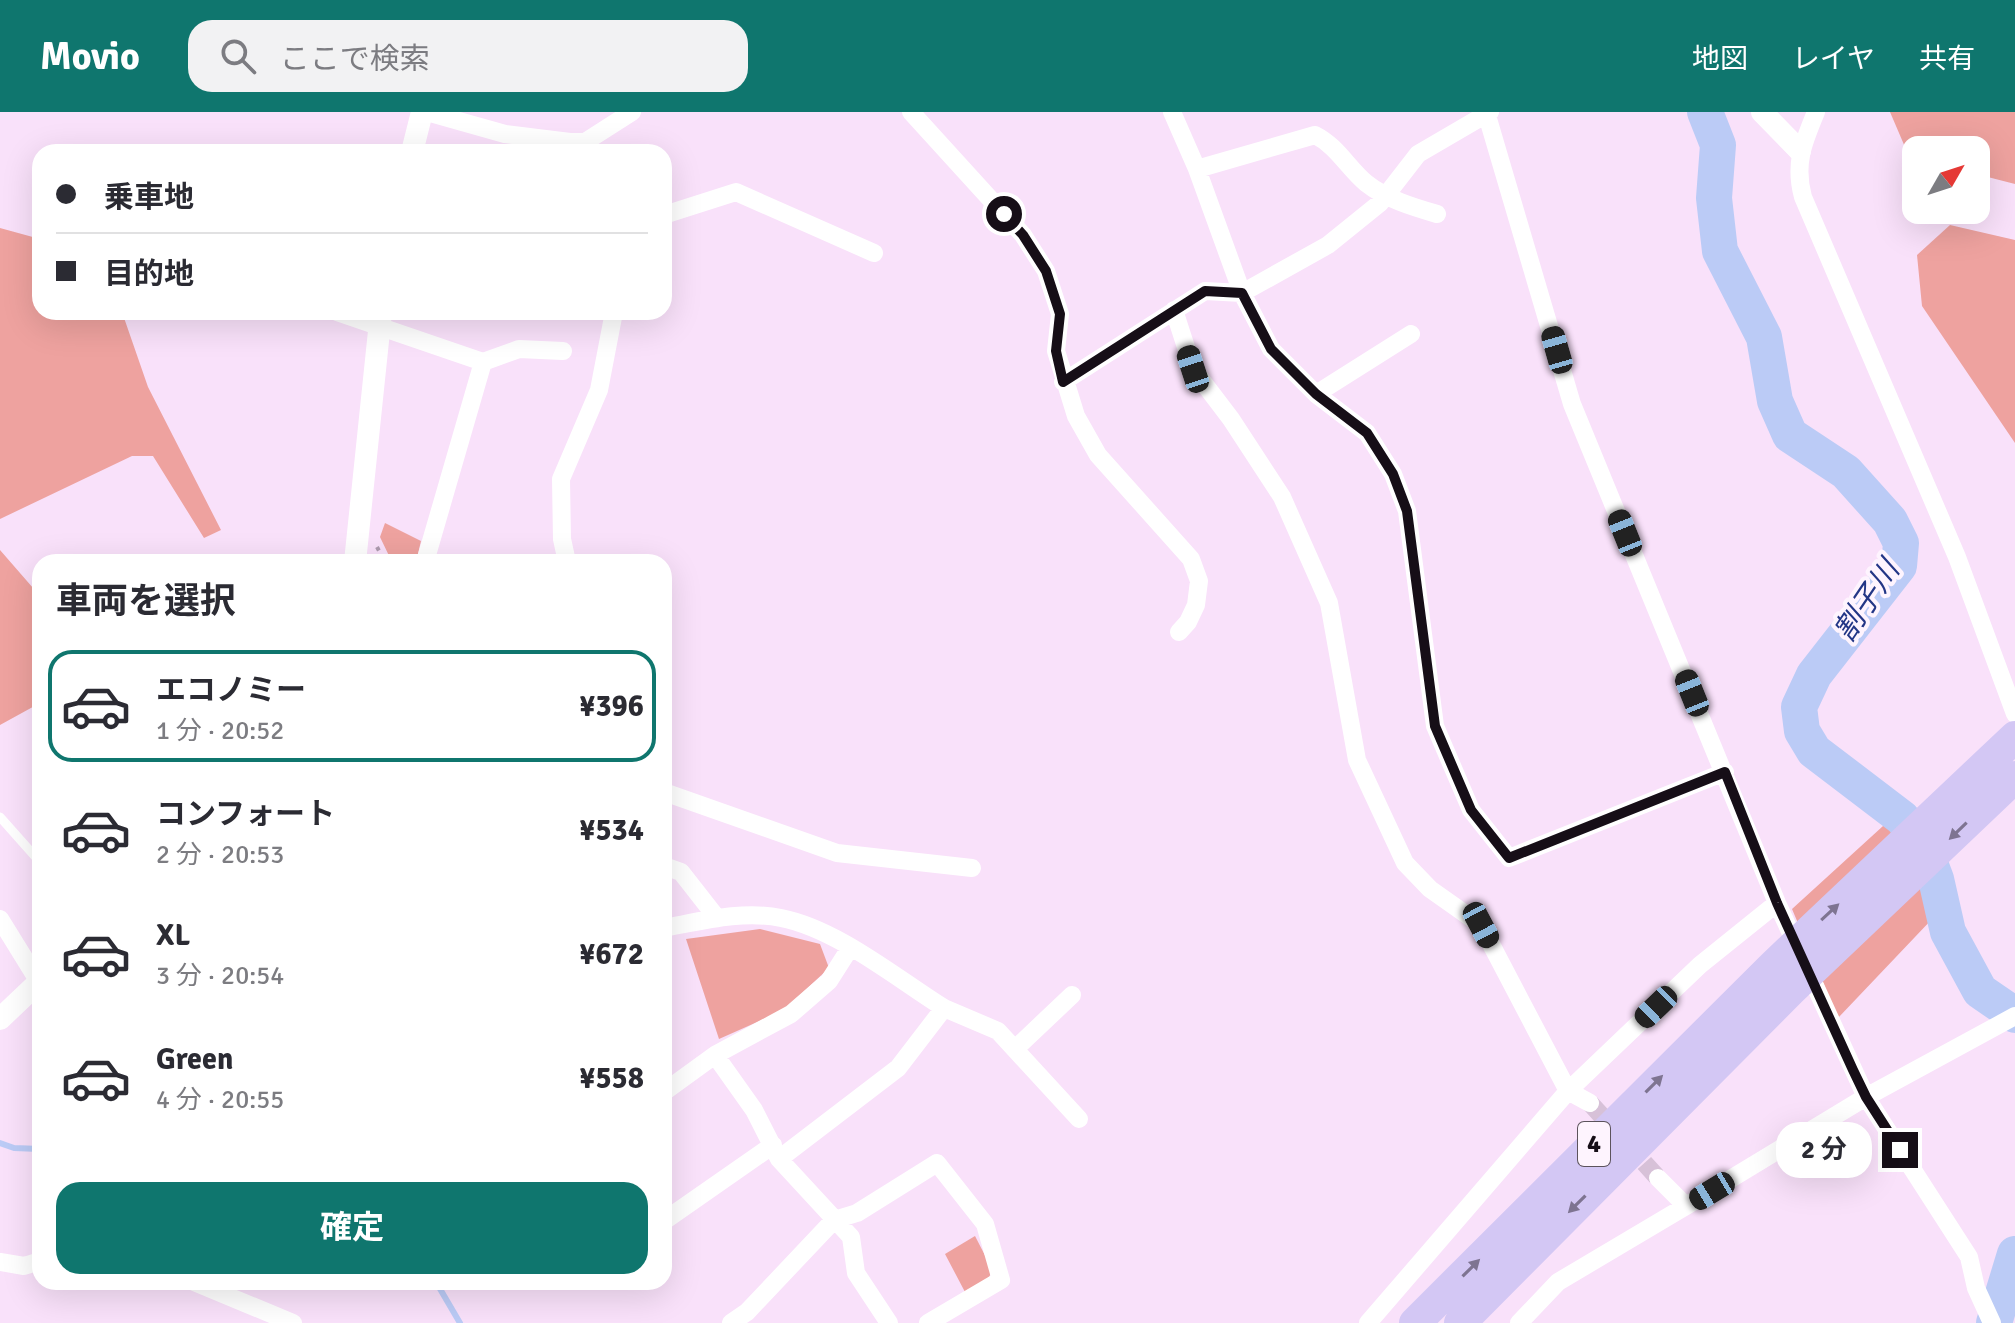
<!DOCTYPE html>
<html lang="ja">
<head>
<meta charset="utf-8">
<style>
	:root { --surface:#fff; --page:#f2f2f3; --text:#2b2b33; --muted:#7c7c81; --line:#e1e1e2; --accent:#0f766e }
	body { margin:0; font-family:Signika,"Noto Sans JP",sans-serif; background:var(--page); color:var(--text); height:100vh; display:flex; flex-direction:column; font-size:30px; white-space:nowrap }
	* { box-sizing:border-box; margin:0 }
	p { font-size:26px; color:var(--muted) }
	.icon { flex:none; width:44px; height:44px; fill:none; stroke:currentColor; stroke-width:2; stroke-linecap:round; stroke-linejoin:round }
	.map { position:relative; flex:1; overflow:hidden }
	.side { position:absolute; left:32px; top:442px; width:640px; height:736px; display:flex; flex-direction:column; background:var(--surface); border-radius:24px; box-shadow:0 8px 32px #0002 }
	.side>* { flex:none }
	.hud { position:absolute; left:32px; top:32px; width:640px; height:176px; border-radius:24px; box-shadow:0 8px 32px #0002; display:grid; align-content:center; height:176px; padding:0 24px; background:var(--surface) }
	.needle { width:52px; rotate:51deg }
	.tools { position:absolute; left:1902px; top:24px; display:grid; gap:16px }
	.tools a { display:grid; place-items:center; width:88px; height:88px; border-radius:16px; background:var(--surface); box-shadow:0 8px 32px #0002; font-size:40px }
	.end { position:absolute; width:36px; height:36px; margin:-18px; border:10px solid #160e17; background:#fff; box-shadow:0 0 0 4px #fff }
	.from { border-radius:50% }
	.bubble { position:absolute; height:56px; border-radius:24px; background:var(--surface); box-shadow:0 8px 32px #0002; font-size:26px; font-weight:700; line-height:56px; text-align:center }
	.car { position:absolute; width:24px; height:48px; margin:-24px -12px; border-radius:10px; box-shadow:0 0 6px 2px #0007; background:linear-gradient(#222 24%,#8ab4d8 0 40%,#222 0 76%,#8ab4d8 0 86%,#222 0) }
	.hud b { display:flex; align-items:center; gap:28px; height:76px; font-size:30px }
	.hud b+b { border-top:2px solid var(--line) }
	.hud i { width:20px; height:20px; background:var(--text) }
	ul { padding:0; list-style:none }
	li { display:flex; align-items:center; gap:24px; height:112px; margin:0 16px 12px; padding:0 8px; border:4px solid transparent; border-radius:24px }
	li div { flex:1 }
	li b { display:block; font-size:30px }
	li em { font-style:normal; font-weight:700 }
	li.on { border-color:var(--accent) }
	li>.icon { width:72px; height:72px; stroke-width:1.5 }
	h2 { padding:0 24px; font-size:36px; line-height:96px }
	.primary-button { display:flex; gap:16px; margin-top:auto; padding:16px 24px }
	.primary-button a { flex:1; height:92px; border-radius:24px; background:var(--accent); color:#fff; font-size:32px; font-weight:700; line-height:92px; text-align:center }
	header { display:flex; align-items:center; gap:48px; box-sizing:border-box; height:112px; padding:0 40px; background:var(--accent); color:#fff }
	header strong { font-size:38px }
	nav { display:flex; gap:44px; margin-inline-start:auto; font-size:28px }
	.search { width:560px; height:72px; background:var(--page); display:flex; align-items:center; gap:20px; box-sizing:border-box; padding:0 28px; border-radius:24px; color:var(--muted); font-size:30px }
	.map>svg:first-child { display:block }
	.green { fill:#eea29f }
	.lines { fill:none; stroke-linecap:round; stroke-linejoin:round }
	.stream { stroke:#bbcbf6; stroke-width:6 }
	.river { stroke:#bbcbf6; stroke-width:36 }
	.minor-tunnel { stroke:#d7c1d8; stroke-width:18; stroke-dasharray:18 9; stroke-linecap:butt }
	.path { stroke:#ae9baf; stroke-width:4; stroke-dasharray:4 6; stroke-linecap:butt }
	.service { stroke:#fff; stroke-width:9 }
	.minor { stroke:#fff; stroke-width:18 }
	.tertiary { stroke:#fff; stroke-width:22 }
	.motorway { stroke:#d3c7f4; stroke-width:32 }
	.oneway { fill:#7e7491 }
	.route { stroke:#160e17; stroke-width:10 }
	.labels { text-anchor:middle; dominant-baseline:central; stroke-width:8; stroke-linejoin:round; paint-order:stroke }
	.shield { fill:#fef4fe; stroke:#5c535c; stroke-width:2 }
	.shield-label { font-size:26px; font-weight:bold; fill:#160e17 }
	.water-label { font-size:30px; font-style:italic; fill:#233686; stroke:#fef4fe }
</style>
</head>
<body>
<header>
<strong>Movio</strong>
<div class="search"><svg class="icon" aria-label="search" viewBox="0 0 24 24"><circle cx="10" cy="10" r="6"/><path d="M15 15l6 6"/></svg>ここで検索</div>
<nav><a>地図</a><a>レイヤ</a><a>共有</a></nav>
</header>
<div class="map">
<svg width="2015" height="1211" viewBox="0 0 2015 1211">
	<rect width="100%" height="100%" fill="#f9e1fa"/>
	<path class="green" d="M 1890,0 L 2015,0 L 2015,72 L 1976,62 L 1976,38 L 1916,38 L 1916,45 L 1908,42 Z
		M 1950,113 L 2015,128 L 2015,331 L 1922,194 L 1917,143 Z
		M 0,116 L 40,127 L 40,200 L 122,200 L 148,275 L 221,418 L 204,426 L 153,344 L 132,344 L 0,407 Z
		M 385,411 L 421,429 L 416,450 L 392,450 L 380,425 Z
		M 0,438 L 40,484 L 40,591 L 0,613 Z
		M 1894,704 C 1918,739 1928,763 1934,805 L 1838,906 L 1792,797 Z
		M 760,817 L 820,832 L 829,856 L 784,898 L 719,927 L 686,827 Z
		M 975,1124 L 992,1157 L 988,1169 L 965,1180 L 945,1142 Z"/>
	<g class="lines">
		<path class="stream" d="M 0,1031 L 14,1036 L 40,1037
			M 436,1170 L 460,1211"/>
		<path class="river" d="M 1705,0 L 1718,33 L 1714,86 L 1720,139 L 1764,225 L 1775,289 L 1790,323 L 1846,360 L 1890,409 L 1901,431 L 1899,454 L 1814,563 L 1799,595 L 1802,619 L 1814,639 L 1902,706 L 1922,730 L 1936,767 L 1948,820 L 1980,879 L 2015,903
			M 1994,1211 L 2015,1142"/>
		<path class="minor-tunnel" d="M 1590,991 L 1658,1066"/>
		<path class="path" d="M 377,435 L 385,450"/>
		<path class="service" d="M 0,705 L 40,750"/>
		<path class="minor" d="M 427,0 L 505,22 L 570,30 L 585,30 L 632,0
			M 911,0 L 1023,123 L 1046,159 L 1060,202 L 1056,239 L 1076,304 L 1098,343 L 1191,447 L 1199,469 L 1196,493 L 1188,510 L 1179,520
			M 1172,0 L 1197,57 L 1242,181 L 1271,237 L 1316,282 L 1367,321 L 1393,362 L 1407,399 L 1435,614 L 1471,698 L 1509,746 L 1725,660
			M 1486,0 L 1572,292 L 1777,791 L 1866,985 L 1969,1145 L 1976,1176 L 1992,1211
			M 1816,0 C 1803,31 1794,52 1803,85 L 1957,445 L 2015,602
			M 1197,57 L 1315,23 C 1337,34 1348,56 1366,71 C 1386,87 1413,95 1437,102
			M 664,103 L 736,80 L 874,141
			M 1174,198 L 1193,257 L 1231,307 L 1282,385 L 1329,491 L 1357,648 L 1405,751 L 1430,777 L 1481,813 L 1568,979 L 1590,991
			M 337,200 L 483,250 L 425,450
			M 483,250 L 519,237 L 563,239
			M 1063,270 L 1205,179 L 1242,181 L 1328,133 L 1380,91 L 1418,42 L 1490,0
			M 1316,282 L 1411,222
			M 567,450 L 562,427 L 561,367 L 599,278 L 614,200
			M 664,680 L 837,741 L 972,756
			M 664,754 L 681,760 L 717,806
			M 0,807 L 39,870
			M 664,816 C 702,809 743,798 781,806 C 837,817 896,866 944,896 L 898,956 L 779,1047
			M 944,896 L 998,919 L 1079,1007
			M 1015,937 L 1072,883
			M 715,943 L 791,902 L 829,869 L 850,836
			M 664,980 L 715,943 L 754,998 L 779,1047 L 851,1125 L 856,1161 L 889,1211
			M 1658,1066 L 1686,1094 L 1866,985 L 2015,904
			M 664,1109 L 773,1033
			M 0,1150 L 24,1154 L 40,1149
			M 194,1170 L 293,1211
			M 731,1211 L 747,1200 L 834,1108 L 857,1101 L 937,1051 L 985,1112 L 1001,1168 L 928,1211
			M 1368,1211 L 1568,979 L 1700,853 L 1777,791
			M 1519,1211 L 1558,1170 L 1686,1094"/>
		<path class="tertiary" d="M 1762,0 L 1800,39
			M 412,40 L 422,0
			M 355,450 L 381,200
			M 0,907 L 40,869"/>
		<path class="motorway" d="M 1415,1211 L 1774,853 L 2015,625
			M 1460,1211 L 1790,879 L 2015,665"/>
	</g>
	<defs><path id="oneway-solid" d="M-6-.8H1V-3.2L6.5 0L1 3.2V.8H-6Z" transform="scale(2)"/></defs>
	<g class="oneway">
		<use href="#oneway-solid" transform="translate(1958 719) rotate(136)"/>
		<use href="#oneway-solid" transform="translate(1830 800) rotate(-43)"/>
		<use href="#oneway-solid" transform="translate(1654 972) rotate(-45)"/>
		<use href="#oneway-solid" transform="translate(1577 1092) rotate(135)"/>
		<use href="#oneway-solid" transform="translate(1471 1156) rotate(-45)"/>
	</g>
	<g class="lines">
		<path class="route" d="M 1004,102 L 1023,123 L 1046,159 L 1060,202 L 1056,239 L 1063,270 L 1205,179 L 1242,181 L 1271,237 L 1316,282 L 1367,321 L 1393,362 L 1407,399 L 1435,614 L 1471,698 L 1509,746 L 1725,660 L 1777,791 L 1853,958 L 1866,985 L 1900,1038"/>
	</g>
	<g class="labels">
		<rect class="shield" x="1578" y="1010" width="32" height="44" rx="6"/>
		<g class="shield-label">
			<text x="1594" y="1032">4</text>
		</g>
		<g class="water-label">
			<text transform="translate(1867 489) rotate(-56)">割子川</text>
		</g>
	</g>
</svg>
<div class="tools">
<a><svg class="needle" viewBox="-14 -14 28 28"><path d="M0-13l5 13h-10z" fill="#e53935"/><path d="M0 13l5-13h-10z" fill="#7c7c81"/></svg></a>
</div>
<i class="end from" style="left:1004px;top:102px"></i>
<i class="end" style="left:1900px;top:1038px"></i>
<div class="bubble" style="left:1776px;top:1010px;width:96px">2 分</div>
<i class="car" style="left:1557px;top:238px;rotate:344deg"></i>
<i class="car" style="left:1193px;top:257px;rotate:342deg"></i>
<i class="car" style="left:1625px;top:421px;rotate:338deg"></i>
<i class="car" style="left:1692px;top:581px;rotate:338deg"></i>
<i class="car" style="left:1481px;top:813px;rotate:152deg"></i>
<i class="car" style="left:1656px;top:895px;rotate:226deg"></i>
<i class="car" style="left:1712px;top:1079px;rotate:239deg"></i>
<div class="hud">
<b><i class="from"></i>乗車地</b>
<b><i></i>目的地</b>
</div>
<section class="side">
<h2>車両を選択</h2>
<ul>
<li class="on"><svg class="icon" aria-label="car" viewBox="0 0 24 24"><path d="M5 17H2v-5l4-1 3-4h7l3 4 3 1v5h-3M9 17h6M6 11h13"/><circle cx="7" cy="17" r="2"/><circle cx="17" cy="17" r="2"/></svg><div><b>エコノミー</b><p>1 分 · 20:52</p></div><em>¥396</em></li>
<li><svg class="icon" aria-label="car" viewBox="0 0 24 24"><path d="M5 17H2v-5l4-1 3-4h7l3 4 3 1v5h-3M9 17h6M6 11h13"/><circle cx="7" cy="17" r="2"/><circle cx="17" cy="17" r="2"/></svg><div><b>コンフォート</b><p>2 分 · 20:53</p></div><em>¥534</em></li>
<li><svg class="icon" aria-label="car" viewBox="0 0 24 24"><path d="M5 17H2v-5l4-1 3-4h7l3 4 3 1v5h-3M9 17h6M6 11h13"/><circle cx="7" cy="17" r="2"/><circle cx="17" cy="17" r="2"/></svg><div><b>XL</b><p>3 分 · 20:54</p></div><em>¥672</em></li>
<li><svg class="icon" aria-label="car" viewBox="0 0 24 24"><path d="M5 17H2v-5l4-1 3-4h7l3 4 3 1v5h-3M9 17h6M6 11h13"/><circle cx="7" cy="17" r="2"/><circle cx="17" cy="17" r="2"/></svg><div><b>Green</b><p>4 分 · 20:55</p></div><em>¥558</em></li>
</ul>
<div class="primary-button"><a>確定</a></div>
</section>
</div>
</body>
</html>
